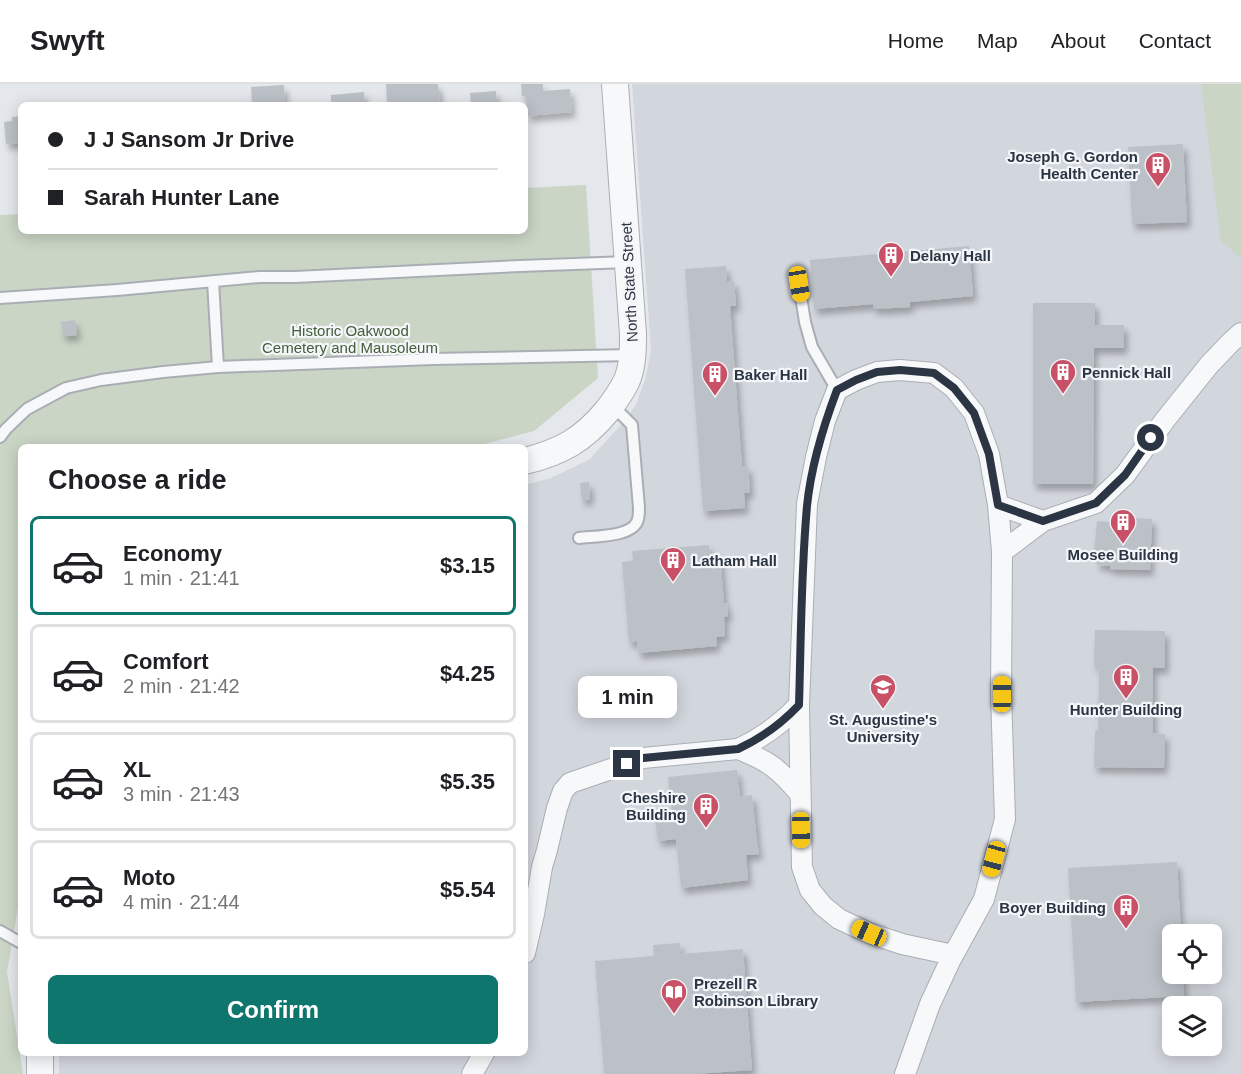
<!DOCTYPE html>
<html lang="en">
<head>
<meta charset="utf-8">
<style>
	:root { --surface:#fff; --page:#f6f6f6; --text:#202124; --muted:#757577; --line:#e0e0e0; --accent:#0f766e }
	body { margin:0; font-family:Helvetica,sans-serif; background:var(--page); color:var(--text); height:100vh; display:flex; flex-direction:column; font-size:22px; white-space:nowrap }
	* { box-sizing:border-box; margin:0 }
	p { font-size:20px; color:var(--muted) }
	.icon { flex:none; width:33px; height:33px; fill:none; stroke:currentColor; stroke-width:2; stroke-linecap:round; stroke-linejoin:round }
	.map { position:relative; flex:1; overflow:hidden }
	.details { position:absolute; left:18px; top:360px; width:510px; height:612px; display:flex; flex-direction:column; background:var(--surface); border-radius:9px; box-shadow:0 3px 15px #0003 }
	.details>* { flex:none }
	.top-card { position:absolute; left:18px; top:18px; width:510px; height:132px; border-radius:9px; box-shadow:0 3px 15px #0003; display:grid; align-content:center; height:132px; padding:0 30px; background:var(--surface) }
	.buttons { position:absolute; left:1162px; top:840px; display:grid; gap:12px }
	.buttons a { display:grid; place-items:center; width:60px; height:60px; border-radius:9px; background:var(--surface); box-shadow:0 3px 15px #0003; font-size:30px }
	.end { position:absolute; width:27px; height:27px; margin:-14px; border:8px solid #2c3543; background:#fff; box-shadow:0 0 0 3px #fff }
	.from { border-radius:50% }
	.bubble { position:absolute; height:42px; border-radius:9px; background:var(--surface); box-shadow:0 3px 15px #0003; font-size:20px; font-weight:700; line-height:42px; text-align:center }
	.car { position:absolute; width:18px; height:36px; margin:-18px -9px; border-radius:8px; box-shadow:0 0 4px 2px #0007; background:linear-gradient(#f5c518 24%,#345 0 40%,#f5c518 0 76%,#345 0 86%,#f5c518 0) }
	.top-card b { display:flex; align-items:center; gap:21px; height:57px; font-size:22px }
	.top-card b+b { border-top:2px solid var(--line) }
	.top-card i { width:15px; height:15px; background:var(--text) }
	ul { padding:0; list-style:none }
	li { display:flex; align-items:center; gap:18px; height:99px; margin:0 12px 9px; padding:0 18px; border:3px solid var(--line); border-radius:9px }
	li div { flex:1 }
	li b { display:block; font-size:22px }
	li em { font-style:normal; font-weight:700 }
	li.current { border-color:var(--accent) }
	li>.icon { width:54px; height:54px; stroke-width:1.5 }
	h2 { padding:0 30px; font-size:27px; line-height:72px }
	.action { display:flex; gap:12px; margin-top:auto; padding:12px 30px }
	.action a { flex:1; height:69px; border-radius:9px; background:var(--accent); color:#fff; font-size:24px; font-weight:700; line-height:69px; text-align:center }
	header { display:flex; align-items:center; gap:36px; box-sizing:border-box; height:84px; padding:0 30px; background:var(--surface); border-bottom:2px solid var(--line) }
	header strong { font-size:28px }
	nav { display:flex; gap:33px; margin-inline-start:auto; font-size:21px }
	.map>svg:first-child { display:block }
	.built { fill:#d2d6dd; fill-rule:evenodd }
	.green { fill:#cad5c6 }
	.building { fill:#bcc1c8; filter:url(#shadow) }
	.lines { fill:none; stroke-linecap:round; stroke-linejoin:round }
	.service-casing { stroke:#a9aeb5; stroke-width:14 }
	.minor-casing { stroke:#a9aeb5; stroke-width:22 }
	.tertiary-casing { stroke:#a9aeb5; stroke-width:28 }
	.service { stroke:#f7f8fa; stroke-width:10 }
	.minor { stroke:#f7f8fa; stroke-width:20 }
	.tertiary { stroke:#f7f8fa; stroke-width:26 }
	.route { stroke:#2c3543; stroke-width:8 }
	.labels { text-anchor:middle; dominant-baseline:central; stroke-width:4.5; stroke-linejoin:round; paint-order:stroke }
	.poi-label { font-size:15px; font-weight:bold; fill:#2c3543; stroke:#f4f6f9; text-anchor:start }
	.street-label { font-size:15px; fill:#2c3543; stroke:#f4f6f9 }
	.park-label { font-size:15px; fill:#425e3a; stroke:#f4f6f9 }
</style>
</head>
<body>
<header>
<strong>Swyft</strong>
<nav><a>Home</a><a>Map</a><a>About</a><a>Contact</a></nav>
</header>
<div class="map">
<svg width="1241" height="990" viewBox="0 0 1241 990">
	<defs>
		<filter id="shadow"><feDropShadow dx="3.5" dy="6" stdDeviation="3" flood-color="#0004"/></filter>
	</defs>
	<rect width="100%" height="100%" fill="#e4e7eb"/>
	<path class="built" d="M 632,0 L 1241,0 L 1241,990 L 59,990 L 59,969 L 525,969 L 525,401 L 551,394 L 590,375 L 627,334 L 636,320 L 646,293 L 651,265 ZM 1173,850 L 1212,850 L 1212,890 L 1173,890 ZM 1173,922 L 1212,922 L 1212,962 L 1173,962 Z"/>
	<path class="green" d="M 1201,0 L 1241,0 L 1241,174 L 1221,157 Z
		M 586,101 L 598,294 L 534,347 L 473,363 L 21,363 L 21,806 L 7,888 L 23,990 L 0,990 L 0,131 L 21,130 L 21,147 L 525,147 L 525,104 Z"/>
	<path class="building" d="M 386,0 L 438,0 L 440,21 L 387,21 Z
		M 521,0 L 543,0 L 543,7 L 570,5 L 572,28 L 527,32 L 526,12 L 522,12 Z
		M 284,1 L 285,21 L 252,21 L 251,3 Z
		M 496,7 L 497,21 L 471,21 L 470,9 Z
		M 364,8 L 365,21 L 331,21 L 331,11 Z
		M 21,32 L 21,59 L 6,60 L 4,38 L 12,37 L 12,33 Z
		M 1183,60 L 1187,138 L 1132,140 L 1128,63 Z
		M 969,162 L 973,212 L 910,218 L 910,223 L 874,225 L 873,220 L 814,225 L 810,176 Z
		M 726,182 L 727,198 L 734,197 L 736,222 L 730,222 L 742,383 L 748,382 L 750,409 L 744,409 L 745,424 L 703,427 L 685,185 Z
		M 1033,219 L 1095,219 L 1095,241 L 1124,241 L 1124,264 L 1094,264 L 1093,400 L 1033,400 Z
		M 75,236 L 77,251 L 63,252 L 61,238 Z
		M 589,398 L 590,415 L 582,416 L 580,399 Z
		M 1110,433 L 1152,435 L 1150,486 L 1110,485 L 1110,482 L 1097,481 L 1097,468 L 1094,468 L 1097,437 L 1110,438 Z
		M 709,461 L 710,472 L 720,471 L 724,519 L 727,519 L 728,532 L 724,533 L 725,552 L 716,553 L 717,562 L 638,569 L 637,557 L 629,558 L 622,478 L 633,477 L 632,467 Z
		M 1095,546 L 1165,547 L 1165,584 L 1153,584 L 1153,649 L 1165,650 L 1164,684 L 1094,683 L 1095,647 L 1098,646 L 1099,582 L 1094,582 Z
		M 737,686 L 740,713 L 752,711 L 757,758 L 759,770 L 746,771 L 748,796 L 681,804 L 676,755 L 658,757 L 655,736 L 673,734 L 668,693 Z
		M 1177,778 L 1181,850 L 1173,850 L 1173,890 L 1183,890 L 1184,912 L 1076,918 L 1068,784 Z
		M 680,859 L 681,870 L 743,865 L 752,986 L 693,990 L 604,990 L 595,877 L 654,872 L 653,861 Z"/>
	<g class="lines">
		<g class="service-casing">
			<path id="service" d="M 213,197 L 218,283
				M 799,200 L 805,238 L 812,263 L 837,306
				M 0,214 L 117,206 L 259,193 L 295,193 L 520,182 L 628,178
				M 0,353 L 6,345 L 27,325 L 66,304 L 101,296 L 163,288 L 218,283 L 433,275 L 632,271
				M 579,454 C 594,452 630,453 637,438 C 639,434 639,428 639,424 L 632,341 L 612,321
				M 0,847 L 21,859"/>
		</g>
		<g class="minor-casing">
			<path id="minor" d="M 998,421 L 1043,437
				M 1002,468 L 1043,437 L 1096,419 L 1125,391 L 1165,336 L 1209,281 L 1231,258 L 1241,249
				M 738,665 C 769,677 779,685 800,710
				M 525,869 L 534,830 L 542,783 L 547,766 L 557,724 L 563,707 L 570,699 L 643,674 L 738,665 C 762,654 781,640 799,621
				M 472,990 L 484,969
				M 905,990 L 930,920 L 950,877 L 984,815 L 1005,735 L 1001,610 L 1002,468 L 998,421 L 989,370 L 974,329 L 954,304 L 934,289 L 900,286 L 877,288 L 856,296 L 837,306 L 825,337 L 816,373 L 807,420 L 799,621 L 802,783 L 810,806 L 823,822 L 839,835 L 869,849 L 902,860 L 953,871"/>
		</g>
		<g class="tertiary-casing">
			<path id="tertiary" d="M 525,377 C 561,368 583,356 607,327 C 614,318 622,307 627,296 C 633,281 633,265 633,250 L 615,0
				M 40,969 L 40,990"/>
		</g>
		<use href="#service" class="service"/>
		<use href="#minor" class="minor"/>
		<use href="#tertiary" class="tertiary"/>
	</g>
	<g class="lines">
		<path class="route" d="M 627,680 L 643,674 L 738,665 C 762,654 781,640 799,621 C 801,555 801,488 807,422 C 811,382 823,343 837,306 L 856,296 L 877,288 L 900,286 L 934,289 L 954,304 L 974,329 L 989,370 L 998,421 L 1043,437 L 1096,419 L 1125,391 L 1151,354"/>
	</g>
	<defs>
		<g id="building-pin" transform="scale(1.35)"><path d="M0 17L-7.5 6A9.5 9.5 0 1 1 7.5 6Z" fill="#c95167" stroke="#f4f6f9"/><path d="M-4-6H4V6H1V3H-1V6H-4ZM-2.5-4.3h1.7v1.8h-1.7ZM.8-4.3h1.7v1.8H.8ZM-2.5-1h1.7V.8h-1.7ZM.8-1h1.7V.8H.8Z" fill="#fff"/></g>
		<g id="university-pin" transform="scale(1.35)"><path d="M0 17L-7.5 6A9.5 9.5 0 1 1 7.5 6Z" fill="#c95167" stroke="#f4f6f9"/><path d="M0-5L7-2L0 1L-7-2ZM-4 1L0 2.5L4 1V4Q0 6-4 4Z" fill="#fff"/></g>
		<g id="library-pin" transform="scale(1.35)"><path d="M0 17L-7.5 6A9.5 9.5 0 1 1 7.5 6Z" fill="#c95167" stroke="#f4f6f9"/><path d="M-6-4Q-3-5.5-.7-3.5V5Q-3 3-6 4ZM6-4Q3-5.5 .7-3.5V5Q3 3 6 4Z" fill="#fff"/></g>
	</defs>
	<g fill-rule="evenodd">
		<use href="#building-pin" x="1158" y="81"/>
		<use href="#building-pin" x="891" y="171"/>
		<use href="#building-pin" x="1063" y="288"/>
		<use href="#building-pin" x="715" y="290"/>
		<use href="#building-pin" x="1123" y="438"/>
		<use href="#building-pin" x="673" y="476"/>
		<use href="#building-pin" x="1126" y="593"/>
		<use href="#university-pin" x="883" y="603"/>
		<use href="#building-pin" x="706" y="722"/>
		<use href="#building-pin" x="1126" y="823"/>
		<use href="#library-pin" x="674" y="908"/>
	</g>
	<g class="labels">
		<g class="poi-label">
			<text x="1138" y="72" text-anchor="end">Joseph G. Gordon<tspan x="1138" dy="17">Health Center</tspan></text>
			<text x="910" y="171">Delany Hall</text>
			<text x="1082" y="288">Pennick Hall</text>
			<text x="734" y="290">Baker Hall</text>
			<text x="1123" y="470" text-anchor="middle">Mosee Building</text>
			<text x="692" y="476">Latham Hall</text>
			<text x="1126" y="625" text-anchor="middle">Hunter Building</text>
			<text x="883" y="635" text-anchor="middle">St. Augustine's<tspan x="883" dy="17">University</tspan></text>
			<text x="686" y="713" text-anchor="end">Cheshire<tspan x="686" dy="17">Building</tspan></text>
			<text x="1106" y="823" text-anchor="end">Boyer Building</text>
			<text x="694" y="899">Prezell R<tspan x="694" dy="17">Robinson Library</tspan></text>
		</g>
		<g class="street-label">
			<text transform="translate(629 198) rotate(-93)">North State Street</text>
		</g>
		<g class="park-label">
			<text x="350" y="246">Historic Oakwood<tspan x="350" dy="17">Cemetery and Mausoleum</tspan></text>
		</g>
	</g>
</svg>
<div class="buttons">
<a><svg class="icon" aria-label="locate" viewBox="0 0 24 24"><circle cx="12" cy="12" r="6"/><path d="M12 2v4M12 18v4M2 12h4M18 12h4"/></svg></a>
<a><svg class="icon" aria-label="layers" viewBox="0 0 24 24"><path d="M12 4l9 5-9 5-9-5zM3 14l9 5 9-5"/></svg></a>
</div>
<i class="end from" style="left:1151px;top:354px"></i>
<i class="end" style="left:627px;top:680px"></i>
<div class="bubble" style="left:578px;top:592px;width:99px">1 min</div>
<i class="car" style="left:799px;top:200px;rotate:171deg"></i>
<i class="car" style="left:1002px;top:610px;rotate:0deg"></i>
<i class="car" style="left:801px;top:746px;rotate:179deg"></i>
<i class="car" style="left:994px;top:775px;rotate:195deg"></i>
<i class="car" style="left:869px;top:849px;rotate:294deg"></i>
<div class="top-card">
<b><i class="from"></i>J J Sansom Jr Drive</b>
<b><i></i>Sarah Hunter Lane</b>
</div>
<section class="details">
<h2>Choose a ride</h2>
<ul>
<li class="current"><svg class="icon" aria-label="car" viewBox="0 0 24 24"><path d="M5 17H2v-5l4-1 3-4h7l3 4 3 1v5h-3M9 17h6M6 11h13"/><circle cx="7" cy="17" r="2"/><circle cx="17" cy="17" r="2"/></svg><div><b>Economy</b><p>1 min · 21:41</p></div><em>$3.15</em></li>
<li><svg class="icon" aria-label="car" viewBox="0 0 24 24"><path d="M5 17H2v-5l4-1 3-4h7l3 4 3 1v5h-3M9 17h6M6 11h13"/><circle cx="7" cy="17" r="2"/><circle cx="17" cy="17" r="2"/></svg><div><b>Comfort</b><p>2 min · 21:42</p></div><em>$4.25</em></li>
<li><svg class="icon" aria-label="car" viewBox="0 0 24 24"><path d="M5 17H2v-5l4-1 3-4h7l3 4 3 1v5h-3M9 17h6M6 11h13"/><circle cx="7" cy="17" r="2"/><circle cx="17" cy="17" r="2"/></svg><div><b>XL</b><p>3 min · 21:43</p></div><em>$5.35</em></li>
<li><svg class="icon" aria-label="car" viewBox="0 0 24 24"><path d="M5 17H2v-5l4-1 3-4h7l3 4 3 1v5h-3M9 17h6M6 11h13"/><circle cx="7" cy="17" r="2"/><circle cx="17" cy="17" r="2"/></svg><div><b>Moto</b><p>4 min · 21:44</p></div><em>$5.54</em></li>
</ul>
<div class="action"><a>Confirm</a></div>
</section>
</div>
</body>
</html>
